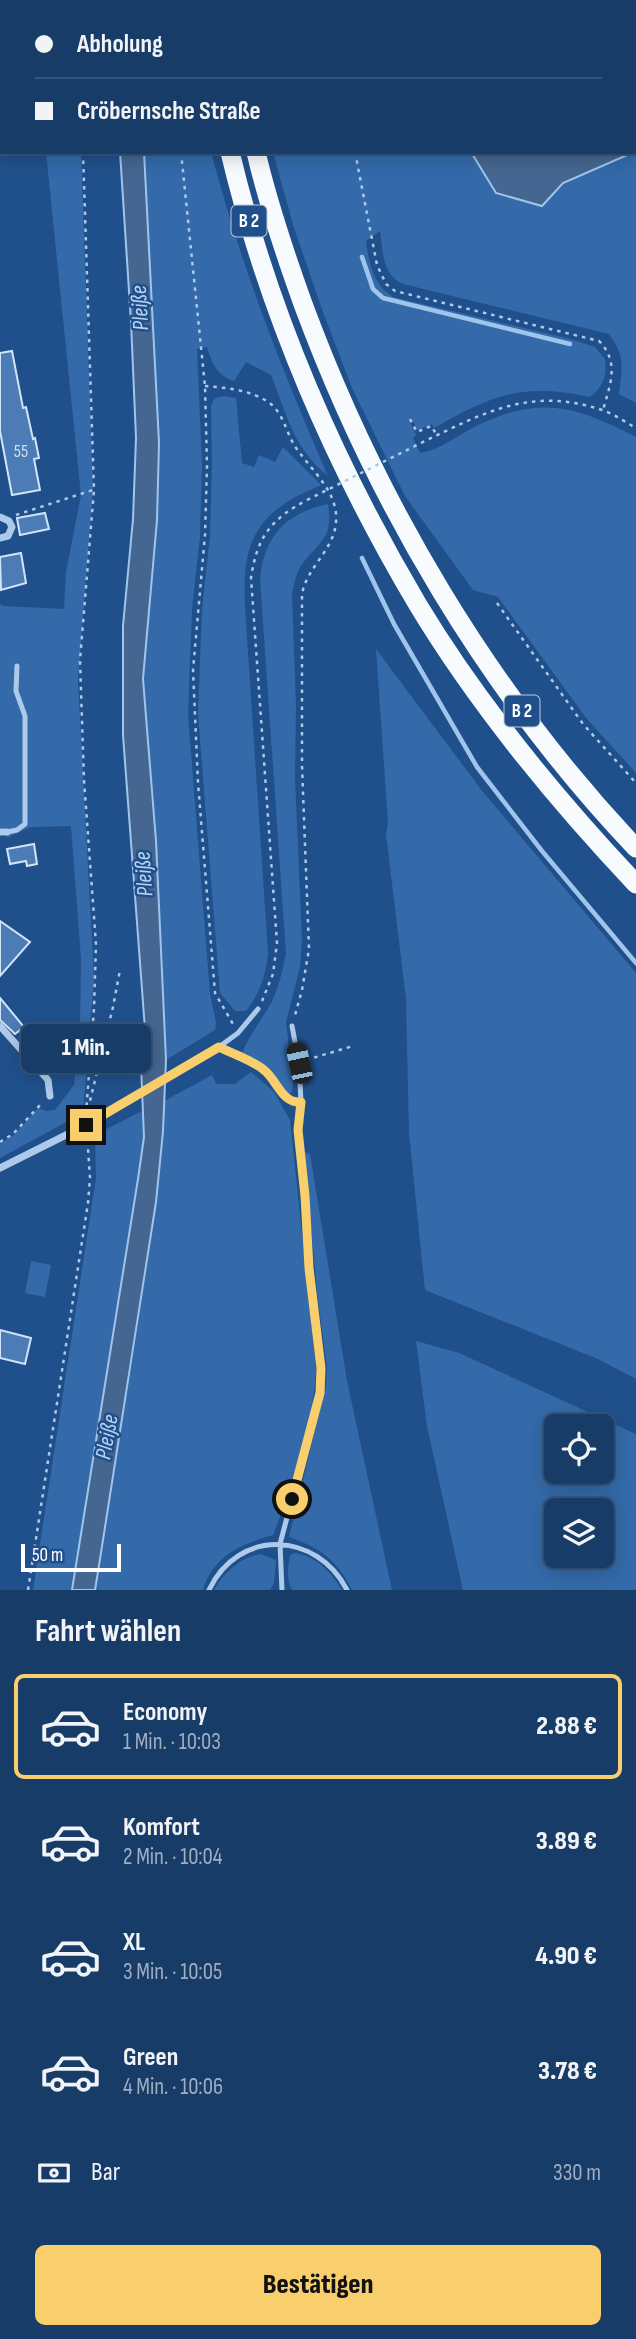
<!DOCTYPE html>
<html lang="de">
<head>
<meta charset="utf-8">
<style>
	:root { --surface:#183c68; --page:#21436e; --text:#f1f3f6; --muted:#9fadc0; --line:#36567c; --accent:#f9cf6d }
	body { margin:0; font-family:"Sofia Sans Condensed",sans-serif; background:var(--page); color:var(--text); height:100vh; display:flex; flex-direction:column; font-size:26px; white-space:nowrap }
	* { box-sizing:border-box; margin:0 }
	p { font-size:23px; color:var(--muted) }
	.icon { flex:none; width:38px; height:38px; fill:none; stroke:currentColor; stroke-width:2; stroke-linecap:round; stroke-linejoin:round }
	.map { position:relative; height:1590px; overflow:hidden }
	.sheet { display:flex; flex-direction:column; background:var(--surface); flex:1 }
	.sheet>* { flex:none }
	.hud { position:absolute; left:0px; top:0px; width:637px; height:154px; box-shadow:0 4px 18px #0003,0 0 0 2px var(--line); display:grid; align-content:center; height:154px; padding:0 35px; background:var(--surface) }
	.buttons { position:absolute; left:544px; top:1414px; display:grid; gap:14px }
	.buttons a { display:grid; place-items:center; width:70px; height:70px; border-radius:10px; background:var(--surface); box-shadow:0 4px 18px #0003,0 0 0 2px var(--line); font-size:35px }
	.scale { position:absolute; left:21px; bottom:18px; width:100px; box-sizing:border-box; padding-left:7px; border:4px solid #fff; border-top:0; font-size:19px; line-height:24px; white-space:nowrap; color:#fff; -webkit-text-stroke:5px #20508b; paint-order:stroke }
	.end { position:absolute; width:32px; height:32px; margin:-16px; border:9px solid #f9cf6d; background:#111; box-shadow:0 0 0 4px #111 }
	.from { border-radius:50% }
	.bubble { position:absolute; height:49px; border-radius:10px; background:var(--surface); box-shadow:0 4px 18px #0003,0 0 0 2px var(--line); font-size:23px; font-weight:800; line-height:49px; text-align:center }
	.car { position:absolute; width:21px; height:42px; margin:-21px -10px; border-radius:9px; box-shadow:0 0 5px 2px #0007; background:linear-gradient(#222 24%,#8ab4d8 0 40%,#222 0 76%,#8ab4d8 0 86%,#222 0) }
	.hud b { display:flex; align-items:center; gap:24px; height:66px; font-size:26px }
	.hud b+b { border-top:2px solid var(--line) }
	.hud i { width:18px; height:18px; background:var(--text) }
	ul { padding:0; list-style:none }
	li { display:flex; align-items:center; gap:21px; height:105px; margin:0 14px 10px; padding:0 21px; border:4px solid transparent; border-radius:10px }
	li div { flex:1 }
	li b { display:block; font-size:26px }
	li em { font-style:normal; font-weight:800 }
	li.selected { border-color:var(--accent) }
	li>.icon { width:63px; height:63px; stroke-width:1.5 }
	h2 { padding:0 35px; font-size:32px; line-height:84px }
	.pay { display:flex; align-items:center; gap:18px; height:77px; padding:0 35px; font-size:26px }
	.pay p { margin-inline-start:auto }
	.action { display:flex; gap:14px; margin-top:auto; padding:14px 35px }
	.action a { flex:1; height:80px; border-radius:10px; background:var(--accent); color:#111; font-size:28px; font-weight:800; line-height:80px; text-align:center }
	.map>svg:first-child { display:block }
	.green { fill:#346aa9; fill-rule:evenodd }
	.water { fill:#446690; stroke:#a0c5ed; stroke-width:2 }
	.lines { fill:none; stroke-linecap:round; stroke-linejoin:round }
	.stream { stroke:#a0c5ed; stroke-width:4.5 }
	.building { fill:#4c7cb5; stroke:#d2e4f8; stroke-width:2 }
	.path { stroke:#adcaeb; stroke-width:2.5; stroke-dasharray:3.5 5; stroke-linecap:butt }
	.service { stroke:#adcaeb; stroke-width:5 }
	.minor { stroke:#adcaeb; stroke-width:7 }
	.trunk { stroke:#f8fbfe; stroke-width:19 }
	.path-bridge { stroke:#adcaeb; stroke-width:2.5; stroke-dasharray:3.5 5; stroke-linecap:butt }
	.route { stroke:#f9cf6d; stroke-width:9 }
	.labels { text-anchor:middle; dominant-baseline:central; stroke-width:5; stroke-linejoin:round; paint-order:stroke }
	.number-label { font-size:18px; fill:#d2deec }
	.shield { fill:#20508b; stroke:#bccadc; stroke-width:2 }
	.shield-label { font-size:19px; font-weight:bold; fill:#fff }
	.water-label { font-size:23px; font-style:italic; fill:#b9d4f3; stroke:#20508b }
</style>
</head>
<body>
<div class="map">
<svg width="636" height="1590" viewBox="0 0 636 1590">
	<rect width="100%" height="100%" fill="#20508b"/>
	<path class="green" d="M 636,151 L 636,403 L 619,394 C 622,366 626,358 609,334 L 403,284 C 382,275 383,251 380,231 L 366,241 C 369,264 373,284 393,297 L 570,339 L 595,347 L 605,359 C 607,375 604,387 590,397 C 522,383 494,394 434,428 L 432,424 L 418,430 L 411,418 L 409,419 L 416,435 L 413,438 L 420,453 C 440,450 460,434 478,425 C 542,395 577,407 636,437 L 636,773 L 587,719 L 498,597 L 473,590 L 405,496 L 352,388 L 323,312 L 294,228 L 273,152 L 471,152 L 496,193 L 541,206 L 563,183 Z
		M 46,152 L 81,152 L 93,490 L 78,681 L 94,978 L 83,1113 L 0,1158 L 0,1144 L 14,1135 L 38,1108 L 46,1111 L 55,1110 L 74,1085 L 80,1030 L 81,959 L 71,826 L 31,827 L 7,838 L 7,828 L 0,828 L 0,604 L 4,606 L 64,609 L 66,572 L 81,495 Z
		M 144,152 L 211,152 C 241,266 281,368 328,476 C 291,445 288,416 271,375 L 246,362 L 234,381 C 217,376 212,363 207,347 L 197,349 L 202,465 L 200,536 L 192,609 L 188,714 L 210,994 L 216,1022 L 215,1030 L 166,1060 L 156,841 L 143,679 L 157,520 L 159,443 Z
		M 224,396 L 236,398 L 242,463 L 254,467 L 259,455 L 275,462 L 283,447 L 321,485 C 309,491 297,495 287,502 C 240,532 243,574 246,623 L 268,953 C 266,974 260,994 246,1011 L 235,1011 L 220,993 L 198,714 L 202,610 L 210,536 L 212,464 L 211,406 L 215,398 Z
		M 328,504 C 333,538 322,539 303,563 C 296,572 294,584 292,595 L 296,705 L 295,778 L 302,941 L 300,967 L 286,1022 L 293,1082 L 292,1092 L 289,1094 L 260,1063 L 242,1053 C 250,1034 261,1021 271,1003 C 279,988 282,971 286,954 L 260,579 C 264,536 286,513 328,504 Z
		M 376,649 L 483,792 L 636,973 L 636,1379 L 598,1359 L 425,1290 L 409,1133 L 406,999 L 386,834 L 388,823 Z
		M 251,1072 L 274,1092 L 290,1120 L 316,1368 C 314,1423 293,1484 273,1535 C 241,1544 213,1556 203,1590 L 95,1590 L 136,1338 L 156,1202 L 164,1101 L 212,1075 L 216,1084 L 235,1084 Z
		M 144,1110 L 144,1137 L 121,1300 L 72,1590 L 33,1590 L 96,1178 L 95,1135 Z
		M 304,1152 L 310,1154 L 347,1381 L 392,1590 L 352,1590 C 337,1560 321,1548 289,1537 L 326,1385 L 327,1367 L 318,1301 Z
		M 31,1261 L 51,1265 L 45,1297 L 25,1293 Z
		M 416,1341 L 459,1353 L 636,1434 L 636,1590 L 463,1590 L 427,1426 ZM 556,1426 L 602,1426 L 602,1472 L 556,1472 ZM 556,1510 L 602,1510 L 602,1556 L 556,1556 Z
		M 295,1553 C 316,1556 332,1573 342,1590 L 292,1590 C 286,1578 288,1568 290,1555 Z
		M 261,1554 L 276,1560 L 274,1583 L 270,1590 L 214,1590 C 224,1572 241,1557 261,1554 Z"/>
	<path class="water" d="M 343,0 L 636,0 L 636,151 L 635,2 Z
		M 120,152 L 144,152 L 159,443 L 157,520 L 143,679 L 156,841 L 166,1060 L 163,1131 L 156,1202 L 97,1578 L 95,1590 L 72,1590 L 138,1179 L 144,1137 L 141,1066 L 127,1071 L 125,1067 L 139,1057 L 146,1043 L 123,735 L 123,626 L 133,519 L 136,438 L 131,322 Z
		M 471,152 L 634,152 L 563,183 L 542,206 L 496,193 Z"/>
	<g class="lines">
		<path class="stream" d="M 362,257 L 373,289 L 383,298 L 570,344
			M 362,558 L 394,624 L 477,767 L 542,851 L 636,963"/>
	</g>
	<path class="building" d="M 12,351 L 23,408 L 26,407 L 33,439 L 35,438 L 39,458 L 34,459 L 40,490 L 12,495 L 0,431 L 0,353 Z
		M 45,513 L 49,529 L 20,535 L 17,518 Z
		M 21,553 L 26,583 L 1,590 L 0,557 Z
		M 34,844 L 37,864 L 27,866 L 26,861 L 10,864 L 7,849 Z
		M 0,921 L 30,942 L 0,976 Z
		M 0,998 L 24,1027 L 15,1034 L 0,1020 Z
		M 0,1330 L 31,1338 L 25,1364 L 0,1358 Z"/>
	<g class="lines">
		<path class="path" d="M 77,0 L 77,2
			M 161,0 L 162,2
			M 335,0 L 335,2
			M 83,152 L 94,490 L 80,660 L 84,780 L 96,944 L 94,1009 L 86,1113
			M 181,152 L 205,386 L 207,465 L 205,535 L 193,670 L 198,783 L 215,993 L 233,1024
			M 355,152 L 377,265 L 386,284 L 395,291 L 599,341 C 620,362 610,385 603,410
			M 205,386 C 227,388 254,390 272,405 C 283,415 286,430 293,443 C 307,467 339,490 336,522 C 334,550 307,567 302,594 L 302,766 L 309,949 L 302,990 L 294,1019
			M 410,419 L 417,432 L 431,426 L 437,435
			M 421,443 C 483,413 531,386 602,410 C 614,414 625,422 636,428
			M 16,515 L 93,490
			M 497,603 L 583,724 L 636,783
			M 262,1001 L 273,974 L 277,943 L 251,578 C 257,537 271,519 307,500
			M 306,1060 L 353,1046
			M 88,1109 L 113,1007 L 120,970
			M 0,1142 L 13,1134 L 42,1103
			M 28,1590 L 88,1203 L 90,1178 L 87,1134"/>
		<path class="service" d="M 7,832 L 17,830 L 25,824 L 25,716 L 16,691 L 17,666
			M 219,1047 C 233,1054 252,1060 264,1070 C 277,1080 282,1104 301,1102
			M 86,1125 L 219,1047 L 238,1033 L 258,1009
			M 209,1590 C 238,1528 317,1531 347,1590
			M 282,1590 L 280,1544 L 320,1393 L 321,1368 L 309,1268 L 305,1196 L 298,1130 L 301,1102 L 299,1063 L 292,1026"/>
		<path class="minor" d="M 0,517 L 9,521 L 12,527 L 8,536 L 0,538
			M 0,832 L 7,832
			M 0,1026 L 48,1080 L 50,1096
			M 0,1168 L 86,1125"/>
		<path class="trunk" d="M 199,0 L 199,2
			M 225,0 L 226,2
			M 230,152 C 268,311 335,465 418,605 C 479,706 555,798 636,884
			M 256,152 C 268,204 285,254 303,304 C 377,504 489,693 636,848"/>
		<path class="path-bridge" d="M 307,500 L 421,443"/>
	</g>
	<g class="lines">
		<path class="route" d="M 86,1125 L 219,1047 C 233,1054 252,1060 264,1070 C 277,1080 282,1104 301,1102 L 298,1130 L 305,1196 L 309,1268 L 321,1368 L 320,1393 L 292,1499"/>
	</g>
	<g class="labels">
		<g class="number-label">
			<text x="21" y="451">55</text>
		</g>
		<g class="shield">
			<rect x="231.5" y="205.5" width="35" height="31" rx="5"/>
			<rect x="504.5" y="695.5" width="35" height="31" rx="5"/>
		</g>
		<g class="shield-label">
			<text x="249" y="221">B 2</text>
			<text x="522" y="711">B 2</text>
		</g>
		<g class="water-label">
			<text transform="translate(140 308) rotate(-93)">Pleiße</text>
			<text transform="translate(144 874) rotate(-94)">Pleiße</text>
			<text transform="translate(107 1437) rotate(-80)">Pleiße</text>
		</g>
	</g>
</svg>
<div class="buttons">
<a><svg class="icon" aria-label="locate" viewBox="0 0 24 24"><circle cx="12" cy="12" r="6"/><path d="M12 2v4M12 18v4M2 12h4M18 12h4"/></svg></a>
<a><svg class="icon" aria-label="layers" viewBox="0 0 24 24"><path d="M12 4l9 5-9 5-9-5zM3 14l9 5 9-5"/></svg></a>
</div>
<div class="scale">50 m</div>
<i class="end from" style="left:292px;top:1499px"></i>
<i class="end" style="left:86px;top:1125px"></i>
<div class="bubble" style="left:21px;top:1024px;width:130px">1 Min.</div>
<i class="car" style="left:299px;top:1063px;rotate:348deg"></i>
<div class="hud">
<b><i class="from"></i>Abholung</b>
<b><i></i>Cröbernsche Straße</b>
</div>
</div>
<section class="sheet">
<h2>Fahrt wählen</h2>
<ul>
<li class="selected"><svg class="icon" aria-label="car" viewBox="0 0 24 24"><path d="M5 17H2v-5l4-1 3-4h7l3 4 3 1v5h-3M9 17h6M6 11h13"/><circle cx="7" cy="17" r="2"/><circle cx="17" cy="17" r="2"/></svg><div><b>Economy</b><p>1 Min. · 10:03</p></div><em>2.88 €</em></li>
<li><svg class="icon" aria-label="car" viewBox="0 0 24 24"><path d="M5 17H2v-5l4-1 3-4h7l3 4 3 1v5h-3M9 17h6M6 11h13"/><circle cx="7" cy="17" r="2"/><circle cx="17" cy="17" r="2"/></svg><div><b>Komfort</b><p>2 Min. · 10:04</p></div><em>3.89 €</em></li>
<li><svg class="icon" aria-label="car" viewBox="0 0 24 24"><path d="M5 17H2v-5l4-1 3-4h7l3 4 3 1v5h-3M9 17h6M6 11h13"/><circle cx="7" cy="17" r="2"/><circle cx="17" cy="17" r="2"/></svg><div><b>XL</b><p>3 Min. · 10:05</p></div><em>4.90 €</em></li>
<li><svg class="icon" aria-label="car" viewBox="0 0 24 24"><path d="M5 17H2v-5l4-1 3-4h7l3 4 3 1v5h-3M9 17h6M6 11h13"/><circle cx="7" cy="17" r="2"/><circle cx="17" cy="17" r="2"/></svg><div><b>Green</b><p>4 Min. · 10:06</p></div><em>3.78 €</em></li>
</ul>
<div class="pay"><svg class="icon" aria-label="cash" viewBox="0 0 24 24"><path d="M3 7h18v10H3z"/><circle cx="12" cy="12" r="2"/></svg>Bar<p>330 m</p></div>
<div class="action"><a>Bestätigen</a></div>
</section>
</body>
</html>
